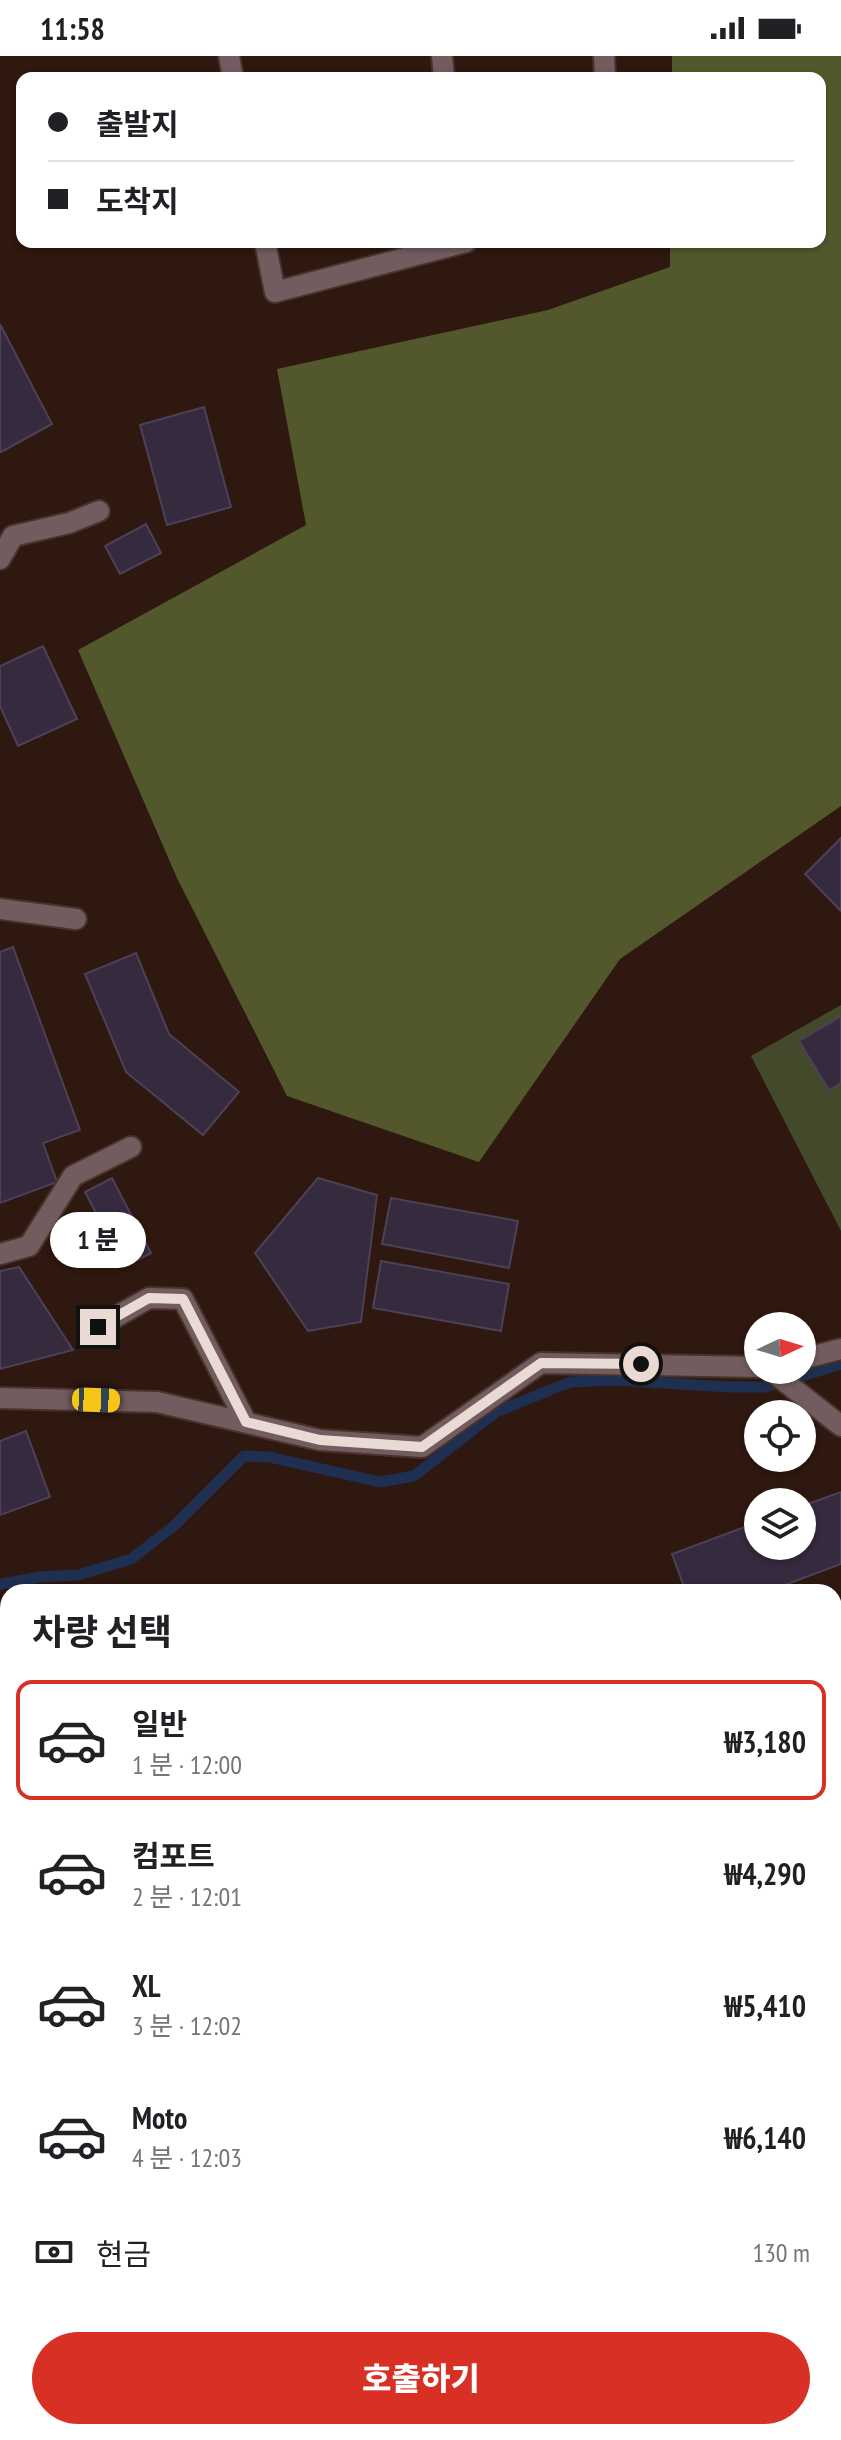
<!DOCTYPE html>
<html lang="ko">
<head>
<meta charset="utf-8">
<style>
	:root { --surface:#fff; --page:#f6f6f6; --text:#202124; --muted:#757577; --line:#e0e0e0; --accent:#d93025 }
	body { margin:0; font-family:"PT Sans Narrow","Noto Sans KR",sans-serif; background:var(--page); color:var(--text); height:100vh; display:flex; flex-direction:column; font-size:30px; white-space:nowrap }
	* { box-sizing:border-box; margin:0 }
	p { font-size:26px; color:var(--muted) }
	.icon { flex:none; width:44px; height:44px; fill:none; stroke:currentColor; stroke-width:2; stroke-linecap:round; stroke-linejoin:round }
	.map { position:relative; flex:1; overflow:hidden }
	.panel { position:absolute; left:0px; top:1528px; width:842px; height:856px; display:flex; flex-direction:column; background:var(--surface); border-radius:24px 24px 0 0; box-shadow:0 2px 6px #0004 }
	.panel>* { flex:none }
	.guide { position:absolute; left:16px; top:16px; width:810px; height:176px; border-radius:16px; box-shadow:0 2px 6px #0004; display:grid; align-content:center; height:176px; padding:0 32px; background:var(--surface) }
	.needle { width:52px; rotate:86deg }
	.tools { position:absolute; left:744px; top:1256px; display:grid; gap:16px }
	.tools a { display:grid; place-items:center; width:72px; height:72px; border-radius:50%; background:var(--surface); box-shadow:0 2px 6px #0004; font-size:40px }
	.end { position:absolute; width:36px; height:36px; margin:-18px; border:10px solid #eadad4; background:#111; box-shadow:0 0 0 4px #111 }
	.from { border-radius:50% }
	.bubble { position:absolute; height:56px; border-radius:28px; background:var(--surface); box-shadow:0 2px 6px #0004; font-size:26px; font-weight:800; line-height:56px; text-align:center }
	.car { position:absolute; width:24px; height:48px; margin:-24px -12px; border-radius:10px; box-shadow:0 0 6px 2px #0007; background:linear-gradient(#f5c518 24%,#345 0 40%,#f5c518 0 76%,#345 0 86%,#f5c518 0) }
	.guide b { display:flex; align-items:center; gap:28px; height:76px; font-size:30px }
	.guide b+b { border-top:2px solid var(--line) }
	.guide i { width:20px; height:20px; background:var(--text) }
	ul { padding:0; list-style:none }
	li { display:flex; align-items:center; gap:24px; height:120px; margin:0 16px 12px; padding:0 16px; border:4px solid transparent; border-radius:16px }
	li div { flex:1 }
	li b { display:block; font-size:30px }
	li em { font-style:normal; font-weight:800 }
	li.selected { border-color:var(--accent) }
	li>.icon { width:72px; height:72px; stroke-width:1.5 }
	h2 { padding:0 32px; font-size:36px; line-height:96px }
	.pay { display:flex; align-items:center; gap:20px; height:88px; padding:0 32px; font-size:30px }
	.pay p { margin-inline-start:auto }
	.primary-button { display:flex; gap:16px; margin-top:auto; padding:16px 32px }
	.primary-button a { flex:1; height:92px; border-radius:48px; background:var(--accent); color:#fff; font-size:32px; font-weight:800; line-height:92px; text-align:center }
	.status { display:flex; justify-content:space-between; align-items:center; height:56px; padding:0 40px; background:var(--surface); direction:ltr }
	.status svg { height:22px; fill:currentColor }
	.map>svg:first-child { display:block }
	.green { fill:#45492b }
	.forest { fill:#53582c }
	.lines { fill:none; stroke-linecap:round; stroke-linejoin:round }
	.stream { stroke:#1f2f51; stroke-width:11 }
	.building { fill:#352a3e; stroke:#4d4157; stroke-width:2 }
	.service-casing { stroke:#48332b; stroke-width:24 }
	.secondary-casing { stroke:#48332b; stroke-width:24 }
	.service { stroke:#725c60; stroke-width:20 }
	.secondary { stroke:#a27f86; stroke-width:20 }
	.route { stroke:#eadad4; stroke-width:10 }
</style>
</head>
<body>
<div class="status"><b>11:58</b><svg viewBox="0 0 49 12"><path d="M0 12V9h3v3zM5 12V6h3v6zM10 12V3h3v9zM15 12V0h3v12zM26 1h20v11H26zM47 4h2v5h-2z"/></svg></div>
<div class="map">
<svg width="841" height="2384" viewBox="0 0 841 2384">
	<rect width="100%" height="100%" fill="#2e180f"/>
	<path class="green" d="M 841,949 L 841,1175 L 751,1000 Z"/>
	<path class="forest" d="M 672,0 L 841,0 L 841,750 L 620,903 L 479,1106 L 287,1040 L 177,822 L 78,594 L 306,469 L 277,313 L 548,254 L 670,211 L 670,186 L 820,186 L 820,22 L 672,22 Z
		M 841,1641 L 841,2122 L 834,2123 L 834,1643 Z"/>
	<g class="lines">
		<path class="stream" d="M 0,1528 L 40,1521 L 78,1519 L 131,1503 L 174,1470 L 244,1400 L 269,1401 L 380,1426 L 414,1420 L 496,1356 L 570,1326 L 615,1324 L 729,1331 L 766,1331 L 841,1308"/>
	</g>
	<path class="building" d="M 0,268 L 52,368 L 1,396 L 0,394 Z
		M 204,351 L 231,451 L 167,469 L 140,369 Z
		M 146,468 L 161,497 L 120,518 L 105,490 Z
		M 43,590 L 77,663 L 18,690 L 0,650 L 0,610 Z
		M 841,782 L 841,855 L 805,818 Z
		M 13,891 L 80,1074 L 43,1087 L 57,1126 L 0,1147 L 0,896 Z
		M 136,897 L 169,978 L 239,1036 L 203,1079 L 126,1016 L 85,918 Z
		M 841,960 L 841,1027 L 829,1034 L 799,985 Z
		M 112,1122 L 151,1197 L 124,1211 L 85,1136 Z
		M 318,1122 L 377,1139 L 361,1266 L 308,1275 L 255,1197 Z
		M 391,1142 L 518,1165 L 509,1212 L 382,1188 Z
		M 381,1205 L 509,1228 L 501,1275 L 373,1252 Z
		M 19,1211 L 73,1294 L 0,1313 L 0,1215 Z
		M 26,1375 L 50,1441 L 0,1459 L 0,1385 Z
		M 841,1436 L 841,1508 L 766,1536 L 686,1536 L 672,1498 L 758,1466 L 758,1490 L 802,1490 L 802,1450 Z
		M 4,2178 L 8,2190 L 8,2340 L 0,2343 L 0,2179 Z
		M 837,2289 L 841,2291 L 841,2339 L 834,2335 L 834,2295 Z
		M 834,2371 L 841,2373 L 841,2384 L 807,2384 L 810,2376 L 834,2376 Z
		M 31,2376 L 78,2376 L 81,2384 L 21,2384 L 21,2380 Z
		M 317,2376 L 369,2376 L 370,2384 L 318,2384 Z"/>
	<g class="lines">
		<g class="service-casing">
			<path id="service" d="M 229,0 L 233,22
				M 442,0 L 444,22
				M 604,0 L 605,22
				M 265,186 L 275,236 L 466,186
				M 0,503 L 13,480 L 69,467 L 99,455
				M 0,853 L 76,863
				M 0,1198 L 29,1190 L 73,1120 L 131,1091
				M 98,1271 L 149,1242 L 183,1243 L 246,1366
				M 802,1303 L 841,1293
				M 770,1314 L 841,1370
				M 0,1342 L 157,1346 L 320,1384 L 422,1391 L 541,1307 L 758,1311
				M 834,1593 L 841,1593
				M 0,1646 L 8,1645
				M 262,2384 L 267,2376"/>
		</g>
		<g class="secondary-casing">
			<path id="secondary" d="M 0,1726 L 8,1754
				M 192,2376 L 195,2384"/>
		</g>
		<use href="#service" class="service"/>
		<use href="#secondary" class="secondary"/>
	</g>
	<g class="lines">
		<path class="route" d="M 98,1271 L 149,1242 L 183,1243 L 246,1366 L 320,1384 L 422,1391 L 541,1307 L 641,1308"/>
	</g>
</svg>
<div class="tools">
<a><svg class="needle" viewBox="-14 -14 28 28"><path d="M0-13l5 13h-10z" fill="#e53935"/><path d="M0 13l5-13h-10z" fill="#757577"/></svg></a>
<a><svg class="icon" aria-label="locate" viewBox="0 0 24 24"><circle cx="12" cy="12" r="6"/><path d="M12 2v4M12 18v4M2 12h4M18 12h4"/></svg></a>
<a><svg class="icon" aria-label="layers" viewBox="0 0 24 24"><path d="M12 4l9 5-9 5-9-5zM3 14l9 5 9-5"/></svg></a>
</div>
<i class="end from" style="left:641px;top:1308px"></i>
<i class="end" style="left:98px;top:1271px"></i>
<div class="bubble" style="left:50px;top:1156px;width:96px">1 분</div>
<i class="car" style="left:96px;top:1344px;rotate:92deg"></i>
<div class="guide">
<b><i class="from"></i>출발지</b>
<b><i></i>도착지</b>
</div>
<section class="panel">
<h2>차량 선택</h2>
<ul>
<li class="selected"><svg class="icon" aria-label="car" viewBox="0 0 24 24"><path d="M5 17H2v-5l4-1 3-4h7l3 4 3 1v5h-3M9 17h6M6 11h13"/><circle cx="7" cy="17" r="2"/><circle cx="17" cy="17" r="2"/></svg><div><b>일반</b><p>1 분 · 12:00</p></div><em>₩3,180</em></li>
<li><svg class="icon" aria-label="car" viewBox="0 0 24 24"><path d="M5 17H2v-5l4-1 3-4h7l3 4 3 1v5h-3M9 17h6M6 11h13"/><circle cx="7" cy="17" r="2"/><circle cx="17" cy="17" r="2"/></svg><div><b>컴포트</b><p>2 분 · 12:01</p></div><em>₩4,290</em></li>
<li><svg class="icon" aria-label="car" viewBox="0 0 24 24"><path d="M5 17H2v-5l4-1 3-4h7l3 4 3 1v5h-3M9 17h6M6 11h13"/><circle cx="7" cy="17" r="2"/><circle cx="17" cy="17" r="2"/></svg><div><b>XL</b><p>3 분 · 12:02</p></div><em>₩5,410</em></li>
<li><svg class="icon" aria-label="car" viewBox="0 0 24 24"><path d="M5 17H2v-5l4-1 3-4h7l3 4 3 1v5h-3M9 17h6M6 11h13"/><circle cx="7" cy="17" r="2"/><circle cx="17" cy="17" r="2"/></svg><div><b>Moto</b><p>4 분 · 12:03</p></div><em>₩6,140</em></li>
</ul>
<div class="pay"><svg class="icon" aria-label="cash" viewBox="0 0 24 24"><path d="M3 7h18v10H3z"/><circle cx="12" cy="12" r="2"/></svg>현금<p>130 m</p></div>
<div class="primary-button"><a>호출하기</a></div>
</section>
</div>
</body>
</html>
